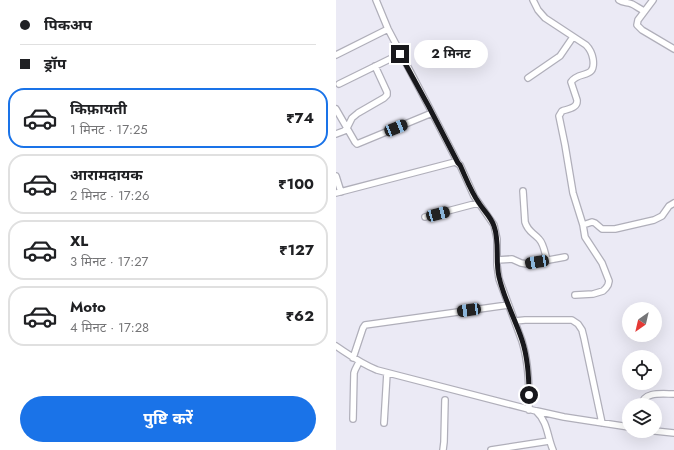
<!DOCTYPE html>
<html lang="hi">
<head>
<meta charset="utf-8">
<style>
	:root { --surface:#fff; --page:#f2f2f2; --text:#202124; --muted:#757577; --line:#e0e0e0; --accent:#1a73e8 }
	body { margin:0; font-family:Jost,"Noto Sans Devanagari",sans-serif; background:var(--page); color:var(--text); height:100vh; display:flex; flex-direction:column; font-size:15px; white-space:nowrap }
	* { box-sizing:border-box; margin:0 }
	p { font-size:13px; color:var(--muted) }
	.icon { flex:none; width:22px; height:22px; fill:none; stroke:currentColor; stroke-width:2; stroke-linecap:round; stroke-linejoin:round }
	.map { position:relative; flex:1; overflow:hidden }
	.panel { display:flex; flex-direction:column; background:var(--surface); width:336px }
	.panel>* { flex:none }
	.guide { display:grid; align-content:center; height:88px; padding:0 20px; background:var(--surface) }
	.needle { width:26px; rotate:214deg }
	.buttons { position:absolute; left:286px; top:302px; display:grid; gap:8px }
	.buttons a { display:grid; place-items:center; width:40px; height:40px; border-radius:50%; background:var(--surface); box-shadow:0 4px 16px #0002; font-size:20px }
	.end { position:absolute; width:18px; height:18px; margin:-9px; border:5px solid #18181c; background:#fff; box-shadow:0 0 0 2px #fff }
	.from { border-radius:50% }
	.bubble { position:absolute; height:28px; border-radius:14px; background:var(--surface); box-shadow:0 4px 16px #0002; font-size:13px; font-weight:700; line-height:28px; text-align:center }
	.car { position:absolute; width:12px; height:24px; margin:-12px -6px; border-radius:5px; box-shadow:0 0 3px 1px #0007; background:linear-gradient(#222 24%,#8ab4d8 0 40%,#222 0 76%,#8ab4d8 0 86%,#222 0) }
	.guide b { display:flex; align-items:center; gap:14px; height:38px; font-size:15px }
	.guide b+b { border-top:1px solid var(--line) }
	.guide i { width:10px; height:10px; background:var(--text) }
	ul { padding:0; list-style:none }
	li { display:flex; align-items:center; gap:12px; height:60px; margin:0 8px 6px; padding:0 12px; border:2px solid var(--line); border-radius:16px }
	li div { flex:1 }
	li b { display:block; font-size:15px }
	li em { font-style:normal; font-weight:700 }
	li.active { border-color:var(--accent) }
	li>.icon { width:36px; height:36px; stroke-width:1.5 }
	.action { display:flex; gap:8px; margin-top:auto; padding:8px 20px }
	.action a { flex:1; height:46px; border-radius:24px; background:var(--accent); color:#fff; font-size:16px; font-weight:700; line-height:46px; text-align:center }
	main { display:flex; flex:1; min-height:0 }
	.map>svg:first-child { display:block }
	.lines { fill:none; stroke-linecap:round; stroke-linejoin:round }
	.minor-casing { stroke:#b0afba; stroke-width:8 }
	.minor { stroke:#fff; stroke-width:5.5 }
	.route { stroke:#18181c; stroke-width:5 }
</style>
</head>
<body>
<main>
<section class="panel">
<div class="guide">
<b><i class="from"></i>पिकअप</b>
<b><i></i>ड्रॉप</b>
</div>
<ul>
<li class="active"><svg class="icon" aria-label="car" viewBox="0 0 24 24"><path d="M5 17H2v-5l4-1 3-4h7l3 4 3 1v5h-3M9 17h6M6 11h13"/><circle cx="7" cy="17" r="2"/><circle cx="17" cy="17" r="2"/></svg><div><b>किफ़ायती</b><p>1 मिनट · 17:25</p></div><em>₹74</em></li>
<li><svg class="icon" aria-label="car" viewBox="0 0 24 24"><path d="M5 17H2v-5l4-1 3-4h7l3 4 3 1v5h-3M9 17h6M6 11h13"/><circle cx="7" cy="17" r="2"/><circle cx="17" cy="17" r="2"/></svg><div><b>आरामदायक</b><p>2 मिनट · 17:26</p></div><em>₹100</em></li>
<li><svg class="icon" aria-label="car" viewBox="0 0 24 24"><path d="M5 17H2v-5l4-1 3-4h7l3 4 3 1v5h-3M9 17h6M6 11h13"/><circle cx="7" cy="17" r="2"/><circle cx="17" cy="17" r="2"/></svg><div><b>XL</b><p>3 मिनट · 17:27</p></div><em>₹127</em></li>
<li><svg class="icon" aria-label="car" viewBox="0 0 24 24"><path d="M5 17H2v-5l4-1 3-4h7l3 4 3 1v5h-3M9 17h6M6 11h13"/><circle cx="7" cy="17" r="2"/><circle cx="17" cy="17" r="2"/></svg><div><b>Moto</b><p>4 मिनट · 17:28</p></div><em>₹62</em></li>
</ul>
<div class="action"><a>पुष्टि करें</a></div>
</section>
<div class="map">
<svg width="338" height="450" viewBox="0 0 338 450">
	<rect width="100%" height="100%" fill="#ebeaf5"/>
	<g class="lines">
		<g class="minor-casing">
			<path id="minor" d="M 40,0 L 52,29 L 93,107 L 122,163
				M 197,0 L 202,10 L 209,18 L 250,45 C 254,49 256,53 257,59 C 260,80 243,70 235,82 L 241,100 C 242,108 232,109 226,111 L 223,116 L 229,145 L 237,193 L 247,225 L 256,222 L 259,223 L 266,229 L 279,229 L 318,220 L 326,216 L 333,206 L 338,203
				M 283,0 C 287,3 291,2 296,4 C 300,6 304,9 308,11
				M 317,0 L 302,20 L 301,25 L 306,30 L 338,49
				M 0,55 L 52,29
				M 192,78 L 224,56 L 237,37
				M 3,84 L 64,54
				M 0,109 L 19,142 L 21,144 L 96,113
				M 0,134 L 8,131 L 11,128 L 16,118 L 22,113 L 48,98 L 51,95 L 51,92 L 39,66
				M 0,176 L 5,192
				M 187,191 L 189,222 C 192,232 197,232 203,239 C 208,244 209,254 211,260
				M 0,193 L 119,162 L 124,165 L 138,196 L 158,225 L 161,239 L 161,265 L 163,279 L 186,341 C 193,364 193,386 193,410
				M 89,217 L 142,203
				M 161,260 L 176,259 L 185,263 L 191,264 L 229,257
				M 239,295 L 257,294 L 267,291 L 270,288 L 272,285 L 273,281 L 266,263 L 249,237 L 247,225
				M 179,321 L 189,320 L 236,320 L 242,324 L 246,330 L 248,338 L 266,423
				M 0,346 C 15,356 24,363 41,370 L 200,411 C 212,422 211,436 217,450
				M 17,358 L 27,328 L 29,325 L 172,305
				M 306,405 C 307,391 327,394 338,394
				M 201,411 L 228,417 L 293,427
				M 17,419 L 18,373 L 19,370 L 23,362
				M 48,423 L 51,373
				M 319,431 L 338,433
				M 107,450 L 108,442 L 109,400
				M 155,450 L 213,441"/>
		</g>
		<use href="#minor" class="minor"/>
	</g>
	<g class="lines">
		<path class="route" d="M 64,54 L 93,107 L 122,163 L 124,165 C 130,178 135,192 143,203 C 148,211 155,217 158,226 C 164,243 159,260 163,277 C 168,299 179,319 186,340 C 192,358 193,376 193,395"/>
	</g>
</svg>
<div class="buttons">
<a><svg class="needle" viewBox="-14 -14 28 28"><path d="M0-13l5 13h-10z" fill="#e53935"/><path d="M0 13l5-13h-10z" fill="#757577"/></svg></a>
<a><svg class="icon" aria-label="locate" viewBox="0 0 24 24"><circle cx="12" cy="12" r="6"/><path d="M12 2v4M12 18v4M2 12h4M18 12h4"/></svg></a>
<a><svg class="icon" aria-label="layers" viewBox="0 0 24 24"><path d="M12 4l9 5-9 5-9-5zM3 14l9 5 9-5"/></svg></a>
</div>
<i class="end from" style="left:193px;top:395px"></i>
<i class="end" style="left:64px;top:54px"></i>
<div class="bubble" style="left:78px;top:40px;width:74px">2 मिनट</div>
<i class="car" style="left:60px;top:128px;rotate:68deg"></i>
<i class="car" style="left:102px;top:214px;rotate:75deg"></i>
<i class="car" style="left:201px;top:262px;rotate:260deg"></i>
<i class="car" style="left:133px;top:310px;rotate:262deg"></i>
</div>
</main>
</body>
</html>
